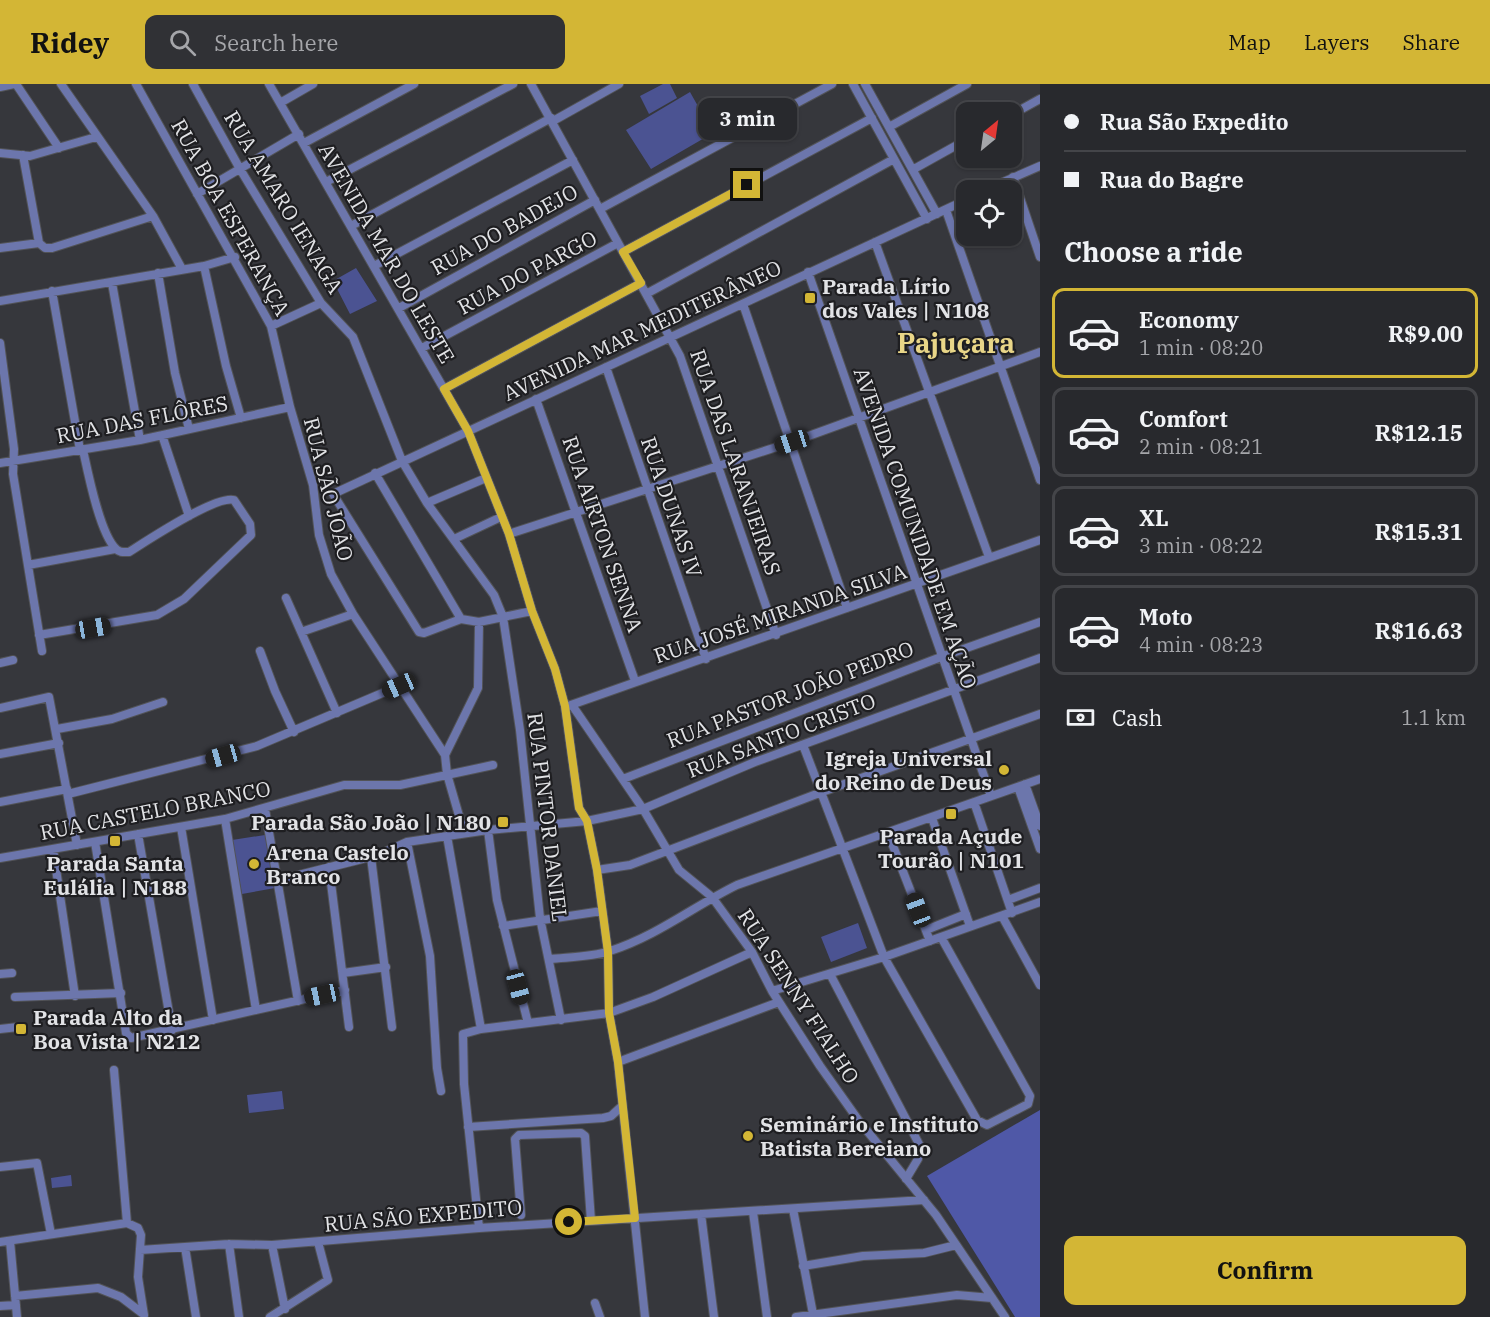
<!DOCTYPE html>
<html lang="en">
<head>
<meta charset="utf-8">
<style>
	:root { --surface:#28292d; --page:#303135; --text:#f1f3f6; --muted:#a5a6aa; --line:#444549; --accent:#d3b635 }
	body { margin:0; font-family:"IBM Plex Serif",serif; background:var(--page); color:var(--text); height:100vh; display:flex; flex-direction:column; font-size:22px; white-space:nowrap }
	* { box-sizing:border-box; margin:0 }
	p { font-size:20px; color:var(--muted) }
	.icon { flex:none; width:33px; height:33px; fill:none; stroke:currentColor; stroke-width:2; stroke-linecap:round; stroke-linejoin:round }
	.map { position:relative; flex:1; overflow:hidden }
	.panel { display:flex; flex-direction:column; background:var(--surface); width:450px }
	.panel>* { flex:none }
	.hud { display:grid; align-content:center; height:132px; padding:0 24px; background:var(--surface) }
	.needle { width:39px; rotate:29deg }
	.buttons { position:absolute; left:956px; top:18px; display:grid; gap:12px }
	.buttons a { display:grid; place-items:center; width:66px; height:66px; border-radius:12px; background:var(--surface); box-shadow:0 2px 4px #0004,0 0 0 2px var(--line); font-size:30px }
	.end { position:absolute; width:27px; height:27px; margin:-14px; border:8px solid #d3b635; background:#111; box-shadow:0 0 0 3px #111 }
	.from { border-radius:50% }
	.bubble { position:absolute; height:42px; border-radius:12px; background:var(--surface); box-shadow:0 2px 4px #0004,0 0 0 2px var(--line); font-size:20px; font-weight:700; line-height:42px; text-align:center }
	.car { position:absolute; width:18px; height:36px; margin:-18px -9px; border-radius:8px; box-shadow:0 0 4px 2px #0007; background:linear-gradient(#222 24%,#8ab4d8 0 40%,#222 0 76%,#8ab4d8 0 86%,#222 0) }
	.hud b { display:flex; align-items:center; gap:21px; height:57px; font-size:22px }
	.hud b+b { border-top:2px solid var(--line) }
	.hud i { width:15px; height:15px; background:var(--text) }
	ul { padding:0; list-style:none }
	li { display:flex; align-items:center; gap:18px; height:90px; margin:0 12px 9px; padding:0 12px; border:3px solid var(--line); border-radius:12px }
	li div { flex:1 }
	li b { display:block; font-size:22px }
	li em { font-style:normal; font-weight:700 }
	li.active { border-color:var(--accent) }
	li>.icon { width:54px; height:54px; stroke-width:1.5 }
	h2 { padding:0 24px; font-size:27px; line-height:72px }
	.pay { display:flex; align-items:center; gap:15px; height:66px; padding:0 24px; font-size:22px }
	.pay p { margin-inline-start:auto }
	.button { display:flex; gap:12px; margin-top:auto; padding:12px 24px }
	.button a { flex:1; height:69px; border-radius:12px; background:var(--accent); color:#111; font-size:24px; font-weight:700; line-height:69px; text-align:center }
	header { display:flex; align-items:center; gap:36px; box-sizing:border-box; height:84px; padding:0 30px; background:var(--accent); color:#111 }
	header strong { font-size:28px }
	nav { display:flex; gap:33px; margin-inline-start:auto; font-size:21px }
	.search { width:420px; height:54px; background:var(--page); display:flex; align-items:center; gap:15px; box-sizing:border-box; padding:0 21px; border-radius:12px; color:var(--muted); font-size:22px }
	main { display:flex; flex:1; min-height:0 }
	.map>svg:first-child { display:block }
	.green { fill:#4b5392 }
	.forest { fill:#4f58a7 }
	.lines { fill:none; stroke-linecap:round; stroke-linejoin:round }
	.minor-casing { stroke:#525357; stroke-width:10 }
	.minor { stroke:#6c76ac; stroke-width:8 }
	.route { stroke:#d3b635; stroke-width:8 }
	.poi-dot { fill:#d3b635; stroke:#1e1e21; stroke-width:2 }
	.labels { text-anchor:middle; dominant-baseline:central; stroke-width:4.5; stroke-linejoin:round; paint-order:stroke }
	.street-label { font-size:21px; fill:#e2e3e6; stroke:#1e1e21 }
	.poi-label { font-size:21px; font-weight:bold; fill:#e2e3e6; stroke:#1e1e21; text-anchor:start }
	.district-label { font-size:27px; font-weight:bold; fill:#e9d688; stroke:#1e1e21 }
</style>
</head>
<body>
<header>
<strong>Ridey</strong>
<div class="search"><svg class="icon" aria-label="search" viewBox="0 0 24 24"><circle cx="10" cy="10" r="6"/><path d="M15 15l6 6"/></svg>Search here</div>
<nav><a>Map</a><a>Layers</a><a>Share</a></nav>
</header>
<main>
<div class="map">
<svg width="1040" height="1233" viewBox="0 0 1040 1233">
	<rect width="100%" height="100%" fill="#36373c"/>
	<path class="green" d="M 663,0 L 670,0 L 677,14 L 649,30 L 640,12 Z
		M 690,8 L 713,49 L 651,85 L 626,46 Z
		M 356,184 L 377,217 L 350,230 L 333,197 Z
		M 265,751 L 275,804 L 242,810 L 232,756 Z
		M 858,839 L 867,864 L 831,878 L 821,853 Z
		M 282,1007 L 284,1025 L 249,1029 L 247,1011 Z
		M 71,1091 L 72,1102 L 52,1104 L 51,1094 Z"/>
	<path class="forest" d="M 1040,1026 L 1040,1233 L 1015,1233 L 927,1092 Z"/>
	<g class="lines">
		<g class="minor-casing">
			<path id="minor" d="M 16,0 L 59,64
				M 61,0 L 153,132 L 182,185
				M 136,0 L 271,242 L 290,323 L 313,401 L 319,451 L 331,490 L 353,530 L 445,671 L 447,690 L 464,749
				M 193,0 L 240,85 L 321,219 L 353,253 L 402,377 L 427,419 L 494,511 L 503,533 L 520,646 L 540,834 L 561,936
				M 269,0 L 468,347 L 509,450 L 532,527 L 555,585 L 565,622 L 579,724 L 587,737 L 597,786 L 608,868 L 609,929 L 618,978 L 645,1233
				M 531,0 L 680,272 L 776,551
				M 853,0 L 927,135
				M 865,0 L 937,130
				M 0,3 L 14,0
				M 280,19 L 313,0
				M 1011,31 L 1040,15
				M 553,37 L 619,0
				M 889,43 L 967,0
				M 304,59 L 414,0
				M 0,69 L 30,72 L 96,53
				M 23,71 L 39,159
				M 914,85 L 966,56
				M 1013,93 L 1040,173
				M 326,98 L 513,0
				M 985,106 L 1040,82
				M 197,110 L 299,50
				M 600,125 L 832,0
				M 946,126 L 1040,396
				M 351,142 L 551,34
				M 875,158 L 989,473
				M 0,164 L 39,159 L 45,164 L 52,164 L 153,132
				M 623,168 L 872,34
				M 204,182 L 226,282 L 241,334
				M 374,182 L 573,76
				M 808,188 L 991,712
				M 158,189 L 175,289 L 189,345
				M 112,199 L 140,356
				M 52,207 L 80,366
				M 646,210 L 894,75
				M 0,217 L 204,182 L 235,173
				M 743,220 L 847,524
				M 399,224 L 595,116
				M 271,242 L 321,219
				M 0,259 L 14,365 L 13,390 L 42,567
				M 422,264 L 618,159
				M 606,283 L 706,575
				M 444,305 L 641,199
				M 536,315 L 635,597
				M 162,351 L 189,432
				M 0,379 L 140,356 L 290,323
				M 375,389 L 461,535
				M 427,419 L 486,394
				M 509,450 L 792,358 L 1040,268
				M 454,455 L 501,433
				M 28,481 L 115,465
				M 286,514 L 337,629
				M 532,527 L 479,538 L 461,535 L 424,549 L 419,548 L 333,410 L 966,116
				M 301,548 L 353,530
				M 39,551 L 157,531 L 184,515 L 251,451 L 250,440 L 234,416 C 216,411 148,456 129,468 C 124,468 120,469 116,465 C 100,450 88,389 83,366
				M 260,567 L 275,607 L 294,648
				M 0,579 L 13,576
				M 572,621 L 643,725 L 679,786 L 712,813 L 752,868 L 772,907 L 820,982 L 859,1037 L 936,1131 L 1005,1233
				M 568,622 L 1040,456
				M 0,624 L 49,613 L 77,761
				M 57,645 L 112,635 L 163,618
				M 803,661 L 884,873 L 977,1036 L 987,1041 L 1028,1020 L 1030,1012 L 941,853
				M 0,670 L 59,659
				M 445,671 L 478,604 L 479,538
				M 623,695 L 941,573 L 1040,538
				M 1025,700 L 1040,742
				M 1018,703 L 1040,765
				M 68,710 L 257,662 L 399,602
				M 0,718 L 67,705
				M 974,718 L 1012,829
				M 265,725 L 298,917
				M 932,734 L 970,842
				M 225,735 L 256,926
				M 181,743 L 213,936
				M 488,746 L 497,816 L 528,939
				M 888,749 L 930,857
				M 138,750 L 172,946
				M 447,752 L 481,945
				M 95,758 L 126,949 L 131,954 L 345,906
				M 407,758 L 430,872 L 437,984 L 441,1007
				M 53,765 L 75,912
				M 371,773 L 392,943
				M 0,774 L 225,735 L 344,701 L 400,701 L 493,681
				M 329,783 L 349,943
				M 597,786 L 630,781 L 822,708 L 1040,630
				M 279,796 L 378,771 L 407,758 L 488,746 L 587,737 L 643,725 L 755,678 L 1040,574
				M 1008,816 L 1040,804
				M 1002,832 L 1040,901
				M 503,842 L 602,827
				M 926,846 L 966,830
				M 550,875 C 569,873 592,873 610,867 C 657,852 694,822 737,801 L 1040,695
				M 343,889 L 386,883
				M 0,890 L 12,889
				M 830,890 L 919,1060 L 918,1075 L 906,1095
				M 772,907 L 884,873 L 1040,818
				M 15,913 L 121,909
				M 0,945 L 18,943
				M 618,978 L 779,918
				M 114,986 L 127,1139
				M 468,1043 L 603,1034 L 611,1032 L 622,1022
				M 0,1083 L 37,1079 L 51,1150
				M 793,1125 L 813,1230
				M 753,1128 L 767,1233
				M 701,1130 L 714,1233
				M 521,1131 L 515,1055 L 519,1051 L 581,1049 L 585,1052 L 591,1137
				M 127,1139 L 138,1144 L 141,1151 L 138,1193 L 144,1231
				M 479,1144 L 464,1000 L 463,950 L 481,945 L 609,929 L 653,913 L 752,868
				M 10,1157 L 17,1233
				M 0,1158 L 127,1139
				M 229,1160 L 239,1233
				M 272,1161 L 285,1225
				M 185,1163 L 196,1233
				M 140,1166 L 229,1160 L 272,1161 L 479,1144 L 924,1116
				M 803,1182 L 863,1172 L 924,1169 L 956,1161
				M 15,1212 L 98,1204 L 121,1213 L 142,1229
				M 595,1219 L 600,1233
				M 0,1222 L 16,1221
				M 270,1233 L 328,1196 L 318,1158
				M 796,1233 L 957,1211 L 992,1214"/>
		</g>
		<use href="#minor" class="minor"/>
	</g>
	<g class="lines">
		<path class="route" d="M 569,1138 L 635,1134 L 618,978 L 609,929 L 608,868 L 597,786 L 587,737 L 579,724 L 565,622 L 555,585 L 532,527 L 509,450 L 468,347 L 444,305 L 641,199 L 623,168 L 747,101"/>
	</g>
	<g class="poi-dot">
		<rect x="804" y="208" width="12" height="12" rx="3"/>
		<circle cx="1004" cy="686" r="6"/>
		<rect x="945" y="724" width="12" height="12" rx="3"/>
		<rect x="497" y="732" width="12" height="12" rx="3"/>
		<rect x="109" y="751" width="12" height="12" rx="3"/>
		<circle cx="254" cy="780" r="6"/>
		<rect x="15" y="939" width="12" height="12" rx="3"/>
		<circle cx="748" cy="1052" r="6"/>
	</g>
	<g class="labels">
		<g class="street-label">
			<text transform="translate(284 118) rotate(59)">RUA AMARO IENAGA</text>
			<text transform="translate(231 133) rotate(61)">RUA BOA ESPERANÇA</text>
			<text transform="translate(504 145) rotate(-29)">RUA DO BADEJO</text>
			<text transform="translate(387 169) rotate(60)">AVENIDA MAR DO LESTE</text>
			<text transform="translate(527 188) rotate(-28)">RUA DO PARGO</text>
			<text transform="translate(642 246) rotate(-25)">AVENIDA MAR MEDITERÂNEO</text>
			<text transform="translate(142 335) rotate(-11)">RUA DAS FLÔRES</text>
			<text transform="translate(736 378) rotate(71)">RUA DAS LARANJEIRAS</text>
			<text transform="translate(329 405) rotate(76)">RUA SÃO JOÃO</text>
			<text transform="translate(672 423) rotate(71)">RUA DUNAS IV</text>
			<text transform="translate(916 444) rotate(71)">AVENIDA COMUNIDADE EM AÇÃO</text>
			<text transform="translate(603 450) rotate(71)">RUA AIRTON SENNA</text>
			<text transform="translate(780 529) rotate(-19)">RUA JOSÉ MIRANDA SILVA</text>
			<text transform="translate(790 610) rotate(-21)">RUA PASTOR JOÃO PEDRO</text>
			<text transform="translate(781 651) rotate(-21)">RUA SANTO CRISTO</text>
			<text transform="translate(155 726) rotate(-11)">RUA CASTELO BRANCO</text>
			<text transform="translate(548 733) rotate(83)">RUA PINTOR DANIEL</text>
			<text transform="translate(799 912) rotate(57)">RUA SENNY FIALHO</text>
			<text transform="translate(423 1131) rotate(-5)">RUA SÃO EXPEDITO</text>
		</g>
		<g class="poi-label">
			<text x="822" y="202">Parada Lírio<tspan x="822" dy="24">dos Vales | N108</tspan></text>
			<text x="992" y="674" text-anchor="end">Igreja Universal<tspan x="992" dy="24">do Reino de Deus</tspan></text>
			<text x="491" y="738" text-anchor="end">Parada São João | N180</text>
			<text x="951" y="752" text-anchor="middle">Parada Açude<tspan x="951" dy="24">Tourão | N101</tspan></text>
			<text x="266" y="768">Arena Castelo<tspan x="266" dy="24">Branco</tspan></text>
			<text x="115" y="779" text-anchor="middle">Parada Santa<tspan x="115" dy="24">Eulália | N188</tspan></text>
			<text x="33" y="933">Parada Alto da<tspan x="33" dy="24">Boa Vista | N212</tspan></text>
			<text x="760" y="1040">Seminário e Instituto<tspan x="760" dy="24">Batista Bereiano</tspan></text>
		</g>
		<g class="district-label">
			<text x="956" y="258">Pajuçara</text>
		</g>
	</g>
</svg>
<div class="buttons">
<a><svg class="needle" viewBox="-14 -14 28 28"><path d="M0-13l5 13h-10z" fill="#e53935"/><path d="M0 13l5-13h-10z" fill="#a5a6aa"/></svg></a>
<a><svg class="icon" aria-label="locate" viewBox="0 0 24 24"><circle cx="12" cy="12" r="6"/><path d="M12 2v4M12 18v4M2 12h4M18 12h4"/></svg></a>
</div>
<i class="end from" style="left:569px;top:1138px"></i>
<i class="end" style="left:747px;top:101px"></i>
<div class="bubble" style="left:698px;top:14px;width:99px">3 min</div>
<i class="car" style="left:792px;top:358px;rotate:252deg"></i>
<i class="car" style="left:93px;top:544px;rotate:80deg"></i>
<i class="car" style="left:399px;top:602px;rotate:246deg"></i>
<i class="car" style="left:223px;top:672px;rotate:254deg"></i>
<i class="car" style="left:918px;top:826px;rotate:339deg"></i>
<i class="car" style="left:518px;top:903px;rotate:165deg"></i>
<i class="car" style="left:322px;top:911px;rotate:258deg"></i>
</div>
<section class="panel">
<div class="hud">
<b><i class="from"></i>Rua São Expedito</b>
<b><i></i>Rua do Bagre</b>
</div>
<h2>Choose a ride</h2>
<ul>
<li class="active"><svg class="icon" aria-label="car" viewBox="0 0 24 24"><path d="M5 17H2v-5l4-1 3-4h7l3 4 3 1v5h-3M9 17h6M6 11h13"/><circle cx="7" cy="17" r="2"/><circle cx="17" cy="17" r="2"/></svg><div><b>Economy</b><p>1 min · 08:20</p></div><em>R$9.00</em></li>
<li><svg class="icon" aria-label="car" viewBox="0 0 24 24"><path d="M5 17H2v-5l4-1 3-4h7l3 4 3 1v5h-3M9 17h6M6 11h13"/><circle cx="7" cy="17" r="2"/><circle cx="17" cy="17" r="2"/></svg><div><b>Comfort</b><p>2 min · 08:21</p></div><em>R$12.15</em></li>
<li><svg class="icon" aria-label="car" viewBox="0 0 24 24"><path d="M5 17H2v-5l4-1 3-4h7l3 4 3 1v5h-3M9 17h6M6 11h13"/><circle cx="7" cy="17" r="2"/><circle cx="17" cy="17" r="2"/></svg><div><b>XL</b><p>3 min · 08:22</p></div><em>R$15.31</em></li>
<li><svg class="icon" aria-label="car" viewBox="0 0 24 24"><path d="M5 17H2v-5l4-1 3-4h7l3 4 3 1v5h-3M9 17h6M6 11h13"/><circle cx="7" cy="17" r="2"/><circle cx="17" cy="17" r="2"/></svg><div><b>Moto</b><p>4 min · 08:23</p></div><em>R$16.63</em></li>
</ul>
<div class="pay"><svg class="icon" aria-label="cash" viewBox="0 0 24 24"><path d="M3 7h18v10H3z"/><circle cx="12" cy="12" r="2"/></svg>Cash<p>1.1 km</p></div>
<div class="button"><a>Confirm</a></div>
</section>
</main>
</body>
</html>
